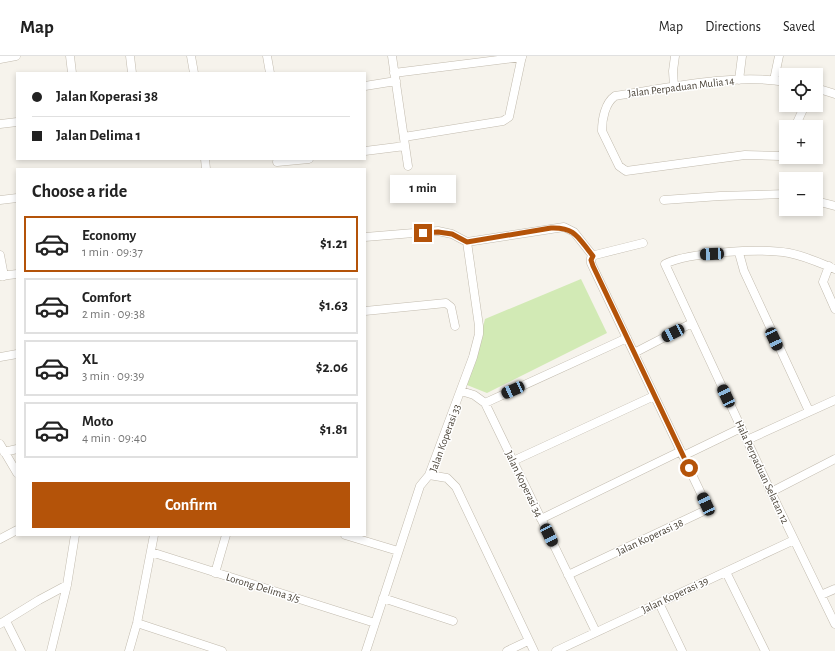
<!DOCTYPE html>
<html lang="en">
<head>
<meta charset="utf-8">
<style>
	:root { --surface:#fff; --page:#f2f2f2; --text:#222; --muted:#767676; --line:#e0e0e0; --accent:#b45309 }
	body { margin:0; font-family:"Alegreya Sans",sans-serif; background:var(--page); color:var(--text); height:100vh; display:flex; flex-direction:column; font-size:15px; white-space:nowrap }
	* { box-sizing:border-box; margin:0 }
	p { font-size:13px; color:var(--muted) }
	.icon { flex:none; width:22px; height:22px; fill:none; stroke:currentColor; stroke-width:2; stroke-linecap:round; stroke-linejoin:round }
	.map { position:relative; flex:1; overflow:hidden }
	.panel { position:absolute; left:16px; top:112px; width:350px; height:368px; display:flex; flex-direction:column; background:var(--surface); border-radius:0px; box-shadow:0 2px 6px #0003 }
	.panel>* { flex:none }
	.guide { position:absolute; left:16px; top:16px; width:350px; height:88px; border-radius:0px; box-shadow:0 2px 6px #0003; display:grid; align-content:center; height:88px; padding:0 16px; background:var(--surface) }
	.tools { position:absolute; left:779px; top:12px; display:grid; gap:8px }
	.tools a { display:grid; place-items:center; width:44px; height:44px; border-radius:0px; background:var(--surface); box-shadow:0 2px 6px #0003; font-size:20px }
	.end { position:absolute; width:18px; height:18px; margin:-9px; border:5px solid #b45309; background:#fff; box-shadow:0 0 0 2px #fff }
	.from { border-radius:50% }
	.bubble { position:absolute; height:28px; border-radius:0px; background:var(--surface); box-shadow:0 2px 6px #0003; font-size:13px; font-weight:700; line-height:28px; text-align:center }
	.car { position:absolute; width:12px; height:24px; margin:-12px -6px; border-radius:5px; box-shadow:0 0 3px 1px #0007; background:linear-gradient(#222 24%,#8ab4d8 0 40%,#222 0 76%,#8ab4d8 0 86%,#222 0) }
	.guide b { display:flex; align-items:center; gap:14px; height:38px; font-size:15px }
	.guide b+b { border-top:1px solid var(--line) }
	.guide i { width:10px; height:10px; background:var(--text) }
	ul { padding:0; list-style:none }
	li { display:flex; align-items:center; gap:12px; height:56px; margin:0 8px 6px; padding:0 8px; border:2px solid var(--line); border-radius:0px }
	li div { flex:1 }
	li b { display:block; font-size:15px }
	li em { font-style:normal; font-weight:700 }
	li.selected { border-color:var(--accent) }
	li>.icon { width:36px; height:36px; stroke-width:1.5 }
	h2 { padding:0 16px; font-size:18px; line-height:48px }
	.cta { display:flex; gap:8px; margin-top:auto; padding:8px 16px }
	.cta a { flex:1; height:46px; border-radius:0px; background:var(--accent); color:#fff; font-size:16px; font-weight:700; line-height:46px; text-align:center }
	header { display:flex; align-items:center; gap:24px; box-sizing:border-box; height:56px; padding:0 20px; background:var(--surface); border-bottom:1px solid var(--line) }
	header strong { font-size:19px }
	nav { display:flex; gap:22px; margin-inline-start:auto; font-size:14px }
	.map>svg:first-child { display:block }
	.green { fill:#d2eab5 }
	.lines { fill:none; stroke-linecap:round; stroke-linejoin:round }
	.minor-casing { stroke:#c2bbae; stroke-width:9 }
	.minor { stroke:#fff; stroke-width:8 }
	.route { stroke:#b45309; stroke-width:5 }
	.labels { text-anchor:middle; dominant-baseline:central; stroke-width:3; stroke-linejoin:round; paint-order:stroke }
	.street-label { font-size:11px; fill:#4b4439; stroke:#fff }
</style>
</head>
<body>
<header>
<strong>Map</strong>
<nav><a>Map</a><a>Directions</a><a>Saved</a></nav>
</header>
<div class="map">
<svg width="835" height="595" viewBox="0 0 835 595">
	<rect width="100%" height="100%" fill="#f6f3ec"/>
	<path class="green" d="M 581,223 L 607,277 L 487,337 L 467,329 L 485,263 Z"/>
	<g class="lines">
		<g class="minor-casing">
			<path id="minor" d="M 70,0 L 72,17
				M 130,0 L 132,17
				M 191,0 L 194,17
				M 267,0 L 270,17
				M 392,0 L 408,110
				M 0,3 L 16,0
				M 394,17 L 522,1
				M 739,24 L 742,0
				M 774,24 L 779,0
				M 786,26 C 734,17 667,32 615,40 C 605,47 602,63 602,75 L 619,110 L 626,115 L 745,99 L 780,100 L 786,94
				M 365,30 L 396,25
				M 674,31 L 673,15 L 675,0
				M 816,32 L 835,38
				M 0,68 L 17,66
				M 795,71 L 805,49
				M 404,81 L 503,65 L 509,61 L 522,0
				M 365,95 L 405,90
				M 205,103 L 206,113
				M 277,106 L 309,103
				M 0,144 L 17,142
				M 664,144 L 720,140 L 786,138
				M 816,145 L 835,150
				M 365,181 L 438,175 L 452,178 L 467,186
				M 467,186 L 564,171 L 574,176 L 593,200
				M 739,197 L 744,215 L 809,355
				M 0,199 L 4,220
				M 829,210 L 823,226 L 835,253
				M 835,213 C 820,207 805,200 789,197 C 761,192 689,196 665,208 L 771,436 L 835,568
				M 0,220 L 17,218
				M 365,255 L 446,247 L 451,251 L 455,270
				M 634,297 L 692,267
				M 0,301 L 17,298
				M 461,335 L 474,339 L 485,347 L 596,576
				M 485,347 L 627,282
				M 747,384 L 835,344
				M 0,388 L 17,417
				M 4,396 L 17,393
				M 683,400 L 741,372
				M 513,405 L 654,340
				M 429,419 L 447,422 L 456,431 L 534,595
				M 771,436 L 835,403
				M 541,463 L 681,395
				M 345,479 L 398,495
				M 0,483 L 17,474
				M 151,496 L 375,567
				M 726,516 L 765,595
				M 215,517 L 226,479
				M 568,519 L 704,455 L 706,452 L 706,448 L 591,207 L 591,202 L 595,199 L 643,187
				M 821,539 L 835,533
				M 383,542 L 453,565
				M 659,547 L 682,595
				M 6,565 L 21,595
				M 137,567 L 222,595
				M 0,568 L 39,544 L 67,529
				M 51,595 L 67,529 L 75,479
				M 129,595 L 137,567 L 154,479
				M 366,595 L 420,430 L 429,419 L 473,301 L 479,278 L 479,270 L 467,186
				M 507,595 L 528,585
				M 556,595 L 794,484"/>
		</g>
		<use href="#minor" class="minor"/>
	</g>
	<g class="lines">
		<path class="route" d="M 423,177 L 438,176 L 452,178 L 467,186 L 551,172 C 576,171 578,182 593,200 L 591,204 L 593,210 L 689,412"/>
	</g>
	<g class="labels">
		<g class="street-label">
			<text transform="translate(681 31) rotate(-7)">Jalan Perpaduan Mulia 14</text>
			<text transform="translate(445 382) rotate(-70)">Jalan Koperasi 33</text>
			<text transform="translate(762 416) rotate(65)">Hala Perpaduan Selatan 12</text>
			<text transform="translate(524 428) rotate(64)">Jalan Koperasi 34</text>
			<text transform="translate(650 481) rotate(-25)">Jalan Koperasi 38</text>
			<text transform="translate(263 532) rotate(17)">Lorong Delima 3/5</text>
			<text transform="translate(675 539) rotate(-25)">Jalan Koperasi 39</text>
		</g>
	</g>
</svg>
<div class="tools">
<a><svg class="icon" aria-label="locate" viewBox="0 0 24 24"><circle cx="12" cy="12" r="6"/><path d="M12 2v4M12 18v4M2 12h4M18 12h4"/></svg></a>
<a>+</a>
<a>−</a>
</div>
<i class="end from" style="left:689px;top:412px"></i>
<i class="end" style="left:423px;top:177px"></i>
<div class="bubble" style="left:390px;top:119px;width:66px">1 min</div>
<i class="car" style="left:712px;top:198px;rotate:267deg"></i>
<i class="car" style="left:673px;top:277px;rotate:243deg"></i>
<i class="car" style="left:774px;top:283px;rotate:155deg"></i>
<i class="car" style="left:513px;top:334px;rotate:246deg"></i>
<i class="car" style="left:726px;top:340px;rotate:335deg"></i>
<i class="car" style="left:706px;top:448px;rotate:335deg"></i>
<i class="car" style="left:549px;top:479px;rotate:154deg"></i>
<div class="guide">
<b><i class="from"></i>Jalan Koperasi 38</b>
<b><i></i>Jalan Delima 1</b>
</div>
<section class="panel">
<h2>Choose a ride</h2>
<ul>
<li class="selected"><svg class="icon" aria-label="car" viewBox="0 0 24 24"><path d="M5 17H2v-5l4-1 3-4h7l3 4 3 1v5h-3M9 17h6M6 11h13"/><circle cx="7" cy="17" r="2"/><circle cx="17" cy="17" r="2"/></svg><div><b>Economy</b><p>1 min · 09:37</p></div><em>$1.21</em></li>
<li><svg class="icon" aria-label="car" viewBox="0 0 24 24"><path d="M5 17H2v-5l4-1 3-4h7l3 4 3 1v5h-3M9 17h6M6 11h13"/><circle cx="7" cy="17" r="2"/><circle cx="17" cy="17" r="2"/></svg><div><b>Comfort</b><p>2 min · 09:38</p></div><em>$1.63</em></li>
<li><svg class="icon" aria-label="car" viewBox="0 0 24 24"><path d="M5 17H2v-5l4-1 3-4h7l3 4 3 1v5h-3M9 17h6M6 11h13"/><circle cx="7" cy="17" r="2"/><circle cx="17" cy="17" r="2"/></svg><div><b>XL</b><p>3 min · 09:39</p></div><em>$2.06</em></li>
<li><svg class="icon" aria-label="car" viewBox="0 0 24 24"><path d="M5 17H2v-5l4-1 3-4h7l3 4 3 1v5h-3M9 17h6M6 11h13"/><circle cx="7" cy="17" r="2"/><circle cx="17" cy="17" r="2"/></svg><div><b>Moto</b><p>4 min · 09:40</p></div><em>$1.81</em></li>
</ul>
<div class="cta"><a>Confirm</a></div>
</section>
</div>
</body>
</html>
